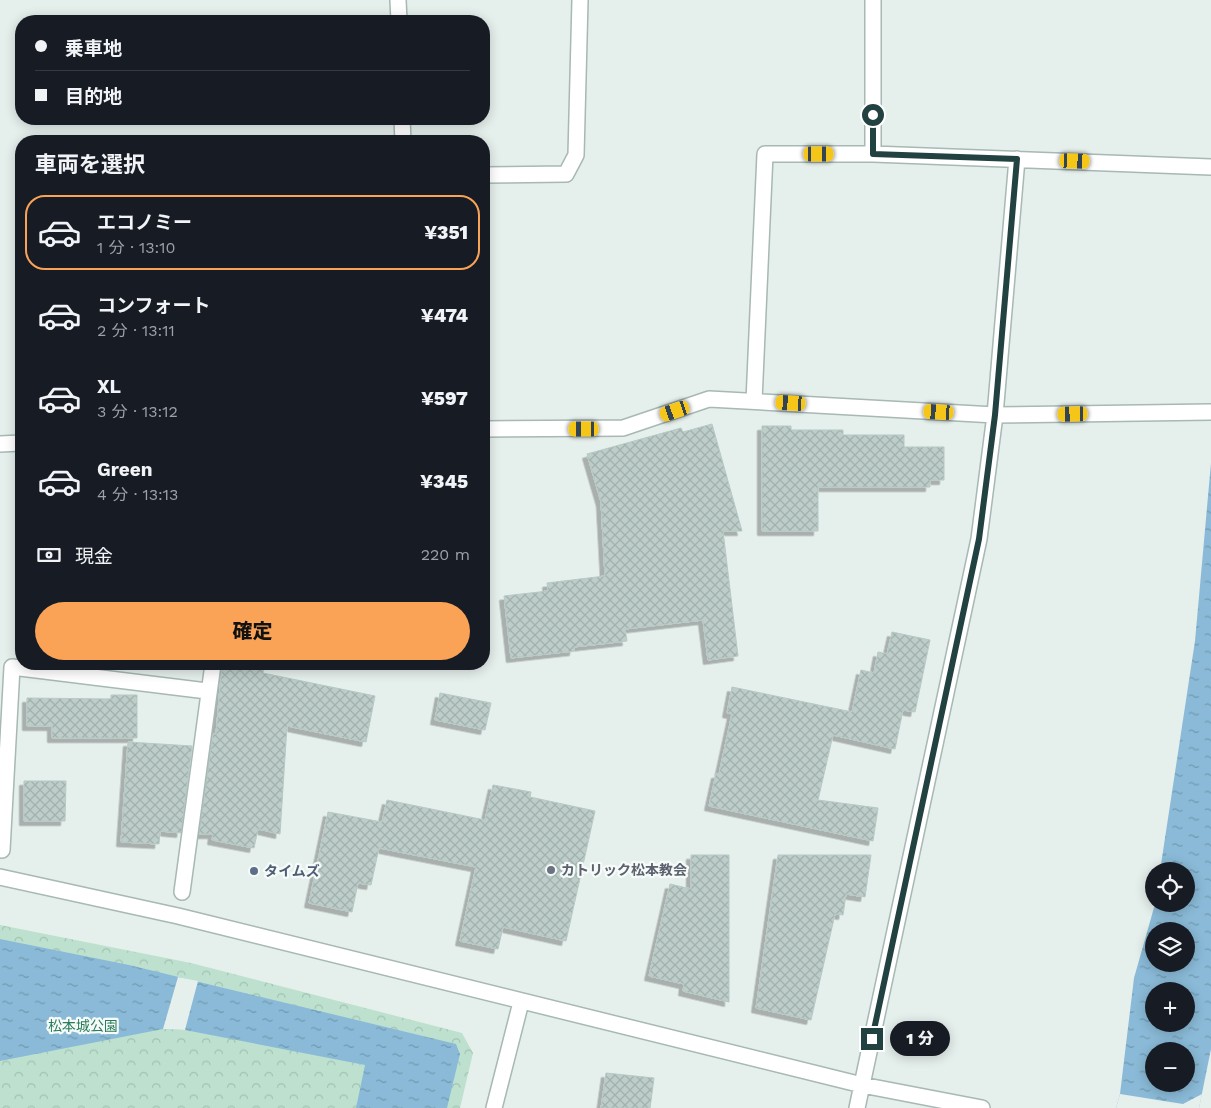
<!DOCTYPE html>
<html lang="ja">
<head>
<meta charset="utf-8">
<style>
	:root { --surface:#171b24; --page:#20242c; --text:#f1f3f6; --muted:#9ea1a6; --line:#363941; --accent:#faa357 }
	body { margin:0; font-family:"Work Sans","Noto Sans JP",sans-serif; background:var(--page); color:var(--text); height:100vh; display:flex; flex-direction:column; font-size:19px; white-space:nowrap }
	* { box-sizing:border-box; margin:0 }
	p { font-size:16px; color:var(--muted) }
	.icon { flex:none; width:28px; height:28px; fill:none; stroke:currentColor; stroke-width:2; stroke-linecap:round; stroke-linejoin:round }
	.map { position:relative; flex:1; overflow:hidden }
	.details { position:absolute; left:15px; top:135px; width:475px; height:535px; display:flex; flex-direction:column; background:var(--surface); border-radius:20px; box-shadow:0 2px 12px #0003 }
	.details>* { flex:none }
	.banner { position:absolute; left:15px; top:15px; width:475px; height:110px; border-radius:20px; box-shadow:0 2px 12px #0003; display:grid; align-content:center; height:110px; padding:0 20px; background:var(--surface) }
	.controls { position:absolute; left:1145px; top:862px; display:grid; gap:10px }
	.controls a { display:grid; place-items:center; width:50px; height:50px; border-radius:50%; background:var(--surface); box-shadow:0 2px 12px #0003; font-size:25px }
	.end { position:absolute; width:22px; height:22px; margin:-11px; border:6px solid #224241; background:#fff; box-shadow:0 0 0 2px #fff }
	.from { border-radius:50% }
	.bubble { position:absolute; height:35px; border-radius:18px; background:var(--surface); box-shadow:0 2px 12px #0003; font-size:16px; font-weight:800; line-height:35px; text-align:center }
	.car { position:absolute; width:15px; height:30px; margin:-15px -8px; border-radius:6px; box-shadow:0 0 4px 1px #0007; background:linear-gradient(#f5c518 24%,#345 0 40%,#f5c518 0 76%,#345 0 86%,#f5c518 0) }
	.banner b { display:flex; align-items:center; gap:18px; height:48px; font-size:19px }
	.banner b+b { border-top:1px solid var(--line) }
	.banner i { width:12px; height:12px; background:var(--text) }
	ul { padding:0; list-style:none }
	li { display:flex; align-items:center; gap:15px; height:75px; margin:0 10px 8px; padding:0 10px; border:2px solid transparent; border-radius:20px }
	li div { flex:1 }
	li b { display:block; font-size:19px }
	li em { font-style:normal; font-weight:800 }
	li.on { border-color:var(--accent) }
	li>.icon { width:45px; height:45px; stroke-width:1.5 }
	h2 { padding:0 20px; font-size:22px; line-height:60px }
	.pay { display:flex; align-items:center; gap:12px; height:55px; padding:0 20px; font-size:19px }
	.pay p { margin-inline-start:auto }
	.action { display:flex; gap:10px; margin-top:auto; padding:10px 20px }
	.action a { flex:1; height:58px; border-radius:30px; background:var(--accent); color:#111; font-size:20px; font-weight:800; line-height:58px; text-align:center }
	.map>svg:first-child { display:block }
	.park { fill:url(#park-crowns) }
	.water { fill:url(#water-ripples); fill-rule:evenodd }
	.pier { fill:#e5efec }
	.building { fill:url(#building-cross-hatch); stroke:#b6c9c5; filter:url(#shadow) }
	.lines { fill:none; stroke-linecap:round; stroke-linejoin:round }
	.minor-casing { stroke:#a7b8b5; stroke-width:18 }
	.minor { stroke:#fff; stroke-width:15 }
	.route { stroke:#224241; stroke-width:6 }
	.worship-dot { fill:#6b7280; stroke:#f6fbf9; stroke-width:2 }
	.service-dot { fill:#5c6f8a; stroke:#f6fbf9; stroke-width:2 }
	.labels { text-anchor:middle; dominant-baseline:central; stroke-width:4.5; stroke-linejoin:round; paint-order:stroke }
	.worship-label { font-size:14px; font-weight:bold; fill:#5b616d; stroke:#f6fbf9; text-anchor:start }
	.service-label { font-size:14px; font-weight:bold; fill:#4e5e75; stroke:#f6fbf9; text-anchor:start }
	.park-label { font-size:14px; fill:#297c5b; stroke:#f6fbf9 }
</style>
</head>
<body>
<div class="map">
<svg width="1211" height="1108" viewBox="0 0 1211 1108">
	<defs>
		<pattern id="park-crowns" width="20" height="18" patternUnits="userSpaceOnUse" patternTransform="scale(1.25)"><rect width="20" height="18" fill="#bde1ce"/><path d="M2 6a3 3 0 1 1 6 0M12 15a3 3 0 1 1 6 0" fill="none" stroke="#a2c2b2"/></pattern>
		<pattern id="water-ripples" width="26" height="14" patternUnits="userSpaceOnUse" patternTransform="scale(1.25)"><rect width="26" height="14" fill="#8abad7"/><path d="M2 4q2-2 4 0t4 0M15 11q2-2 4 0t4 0" fill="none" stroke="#7099b0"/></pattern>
		<pattern id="building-cross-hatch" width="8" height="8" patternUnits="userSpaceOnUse" patternTransform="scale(1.25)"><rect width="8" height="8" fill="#bdcdc9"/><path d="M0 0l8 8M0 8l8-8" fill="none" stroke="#a2b1ae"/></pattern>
		<filter id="shadow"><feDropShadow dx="-4.5" dy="4.5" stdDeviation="0" flood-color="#0004"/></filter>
	</defs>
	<rect width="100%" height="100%" fill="#e5efec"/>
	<path class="park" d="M 0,925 L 191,963 L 462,1033 L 473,1053 L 460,1108 L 0,1108 Z"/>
	<path class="water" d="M 1211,463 L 1211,1049 L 1199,1108 L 1116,1108 L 1120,1094 L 1134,978 L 1155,904 L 1186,904 L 1186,871 L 1160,871 L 1195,641 ZM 1154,931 L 1186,931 L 1186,964 L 1154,964 ZM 1154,991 L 1186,991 L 1186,1024 L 1154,1024 ZM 1154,1051 L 1186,1051 L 1186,1084 L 1154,1084 Z
		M 0,939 L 129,965 L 456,1044 L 460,1054 L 447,1108 L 356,1108 L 365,1065 L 185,1030 L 163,1029 L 0,1061 Z"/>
	<path class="pier" d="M 178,977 L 198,981 L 185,1030 L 163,1029 Z
		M 1120,1094 L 1183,1104 L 1202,1094 L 1199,1108 L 1116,1108 Z"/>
	<path class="building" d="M 712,424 L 742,531 L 723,531 L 738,656 L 708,660 L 703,620 L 625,629 L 627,641 L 574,647 L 574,651 L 511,658 L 504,596 L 548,591 L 547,583 L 605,576 L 601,502 L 587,454 L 681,428 L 683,432 Z
		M 762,426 L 791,426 L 791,430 L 843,430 L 843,435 L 904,435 L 904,447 L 944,447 L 944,480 L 930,480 L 930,487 L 818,487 L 818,531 L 762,531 Z
		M 892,632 L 930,640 L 915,712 L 903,710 L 895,749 L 833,735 L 818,800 L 878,808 L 873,841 L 709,806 L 716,774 L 719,774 L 732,714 L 727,713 L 732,687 L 852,712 L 861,670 L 874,673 L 878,652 L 887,654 Z
		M 222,664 L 264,664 L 263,673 L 375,696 L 366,742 L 287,726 L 280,834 L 258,829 L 254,848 L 212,840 L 213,834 L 199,834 L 213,734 L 216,734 Z
		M 440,693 L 491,703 L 485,730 L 435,720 Z
		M 111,695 L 137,695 L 137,738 L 52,738 L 52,726 L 27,726 L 27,698 L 111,699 Z
		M 128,742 L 192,746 L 181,833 L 160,831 L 159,844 L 121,842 Z
		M 24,781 L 66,781 L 65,821 L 24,821 Z
		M 493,785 L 531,792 L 530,797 L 595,811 L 566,941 L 503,927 L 498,949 L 460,941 L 476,867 L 379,848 L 371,885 L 358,883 L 352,912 L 309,903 L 328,812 L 382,822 L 387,800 L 485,820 Z
		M 691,855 L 729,855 L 729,1002 L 683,991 L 684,984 L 649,976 L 670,884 L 691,889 Z
		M 778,855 L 871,855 L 865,897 L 846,894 L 843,915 L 835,914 L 811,1020 L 756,1008 Z
		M 606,1073 L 654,1078 L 650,1108 L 601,1108 Z"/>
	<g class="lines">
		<g class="minor-casing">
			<path id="minor" d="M 398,0 L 399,21
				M 873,0 L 873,154
				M 402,119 L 403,141
				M 484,175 L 566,174 L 576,155 L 580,0
				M 754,401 L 765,154 L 873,154 L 1211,167
				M 484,429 L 623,428 L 709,399 L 995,415 L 1211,412
				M 0,444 L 21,443
				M 2,850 L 12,667 L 207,691
				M 0,877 L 178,916 L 862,1085 L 982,1108
				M 182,892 L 213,664
				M 494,1108 L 521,1002
				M 857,1108 L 979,539 L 995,415 L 1017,159"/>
		</g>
		<use href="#minor" class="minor"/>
	</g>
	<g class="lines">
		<path class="route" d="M 872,1039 L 979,539 L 995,415 L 1017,159 L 873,154 L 873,115"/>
	</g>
	<circle class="worship-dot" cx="551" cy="870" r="5"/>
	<circle class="service-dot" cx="254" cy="871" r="5"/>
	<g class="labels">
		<g class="worship-label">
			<text x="561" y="870">カトリック松本教会</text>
		</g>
		<g class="service-label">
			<text x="264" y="871">タイムズ</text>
		</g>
		<g class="park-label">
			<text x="83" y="1026">松本城公園</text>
		</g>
	</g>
</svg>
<div class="controls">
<a><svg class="icon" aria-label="locate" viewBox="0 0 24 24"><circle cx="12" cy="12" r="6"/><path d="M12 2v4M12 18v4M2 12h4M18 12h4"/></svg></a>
<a><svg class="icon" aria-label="layers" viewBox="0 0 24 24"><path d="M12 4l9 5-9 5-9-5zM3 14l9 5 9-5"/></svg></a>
<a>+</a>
<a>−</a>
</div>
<i class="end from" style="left:873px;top:115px"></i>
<i class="end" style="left:872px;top:1039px"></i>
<div class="bubble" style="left:890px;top:1021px;width:60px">1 分</div>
<i class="car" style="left:819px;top:154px;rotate:90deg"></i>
<i class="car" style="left:1075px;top:161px;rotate:92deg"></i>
<i class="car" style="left:791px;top:403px;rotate:273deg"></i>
<i class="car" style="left:675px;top:411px;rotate:251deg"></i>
<i class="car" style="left:939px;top:412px;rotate:273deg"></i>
<i class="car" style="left:1073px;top:414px;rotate:269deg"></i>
<i class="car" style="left:584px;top:429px;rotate:270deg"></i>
<div class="banner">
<b><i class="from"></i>乗車地</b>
<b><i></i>目的地</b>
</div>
<section class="details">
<h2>車両を選択</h2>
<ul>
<li class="on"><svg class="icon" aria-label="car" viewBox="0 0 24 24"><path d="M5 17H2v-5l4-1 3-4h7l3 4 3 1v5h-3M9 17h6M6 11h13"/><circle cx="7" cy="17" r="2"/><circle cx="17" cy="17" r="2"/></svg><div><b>エコノミー</b><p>1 分 · 13:10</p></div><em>¥351</em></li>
<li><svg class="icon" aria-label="car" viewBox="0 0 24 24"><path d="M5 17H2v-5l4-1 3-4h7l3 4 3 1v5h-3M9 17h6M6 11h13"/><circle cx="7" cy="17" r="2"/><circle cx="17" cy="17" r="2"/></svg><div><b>コンフォート</b><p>2 分 · 13:11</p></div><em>¥474</em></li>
<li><svg class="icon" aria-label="car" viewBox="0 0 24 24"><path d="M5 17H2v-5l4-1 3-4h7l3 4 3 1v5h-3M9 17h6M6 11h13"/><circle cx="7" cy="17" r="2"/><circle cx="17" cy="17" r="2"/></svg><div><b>XL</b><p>3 分 · 13:12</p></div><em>¥597</em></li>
<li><svg class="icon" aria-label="car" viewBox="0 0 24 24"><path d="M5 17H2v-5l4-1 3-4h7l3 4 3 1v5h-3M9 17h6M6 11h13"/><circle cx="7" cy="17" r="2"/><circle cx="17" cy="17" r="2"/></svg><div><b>Green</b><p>4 分 · 13:13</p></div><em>¥345</em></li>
</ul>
<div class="pay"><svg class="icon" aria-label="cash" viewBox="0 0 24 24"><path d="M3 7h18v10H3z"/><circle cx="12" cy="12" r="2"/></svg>現金<p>220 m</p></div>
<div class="action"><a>確定</a></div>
</section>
</div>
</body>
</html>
